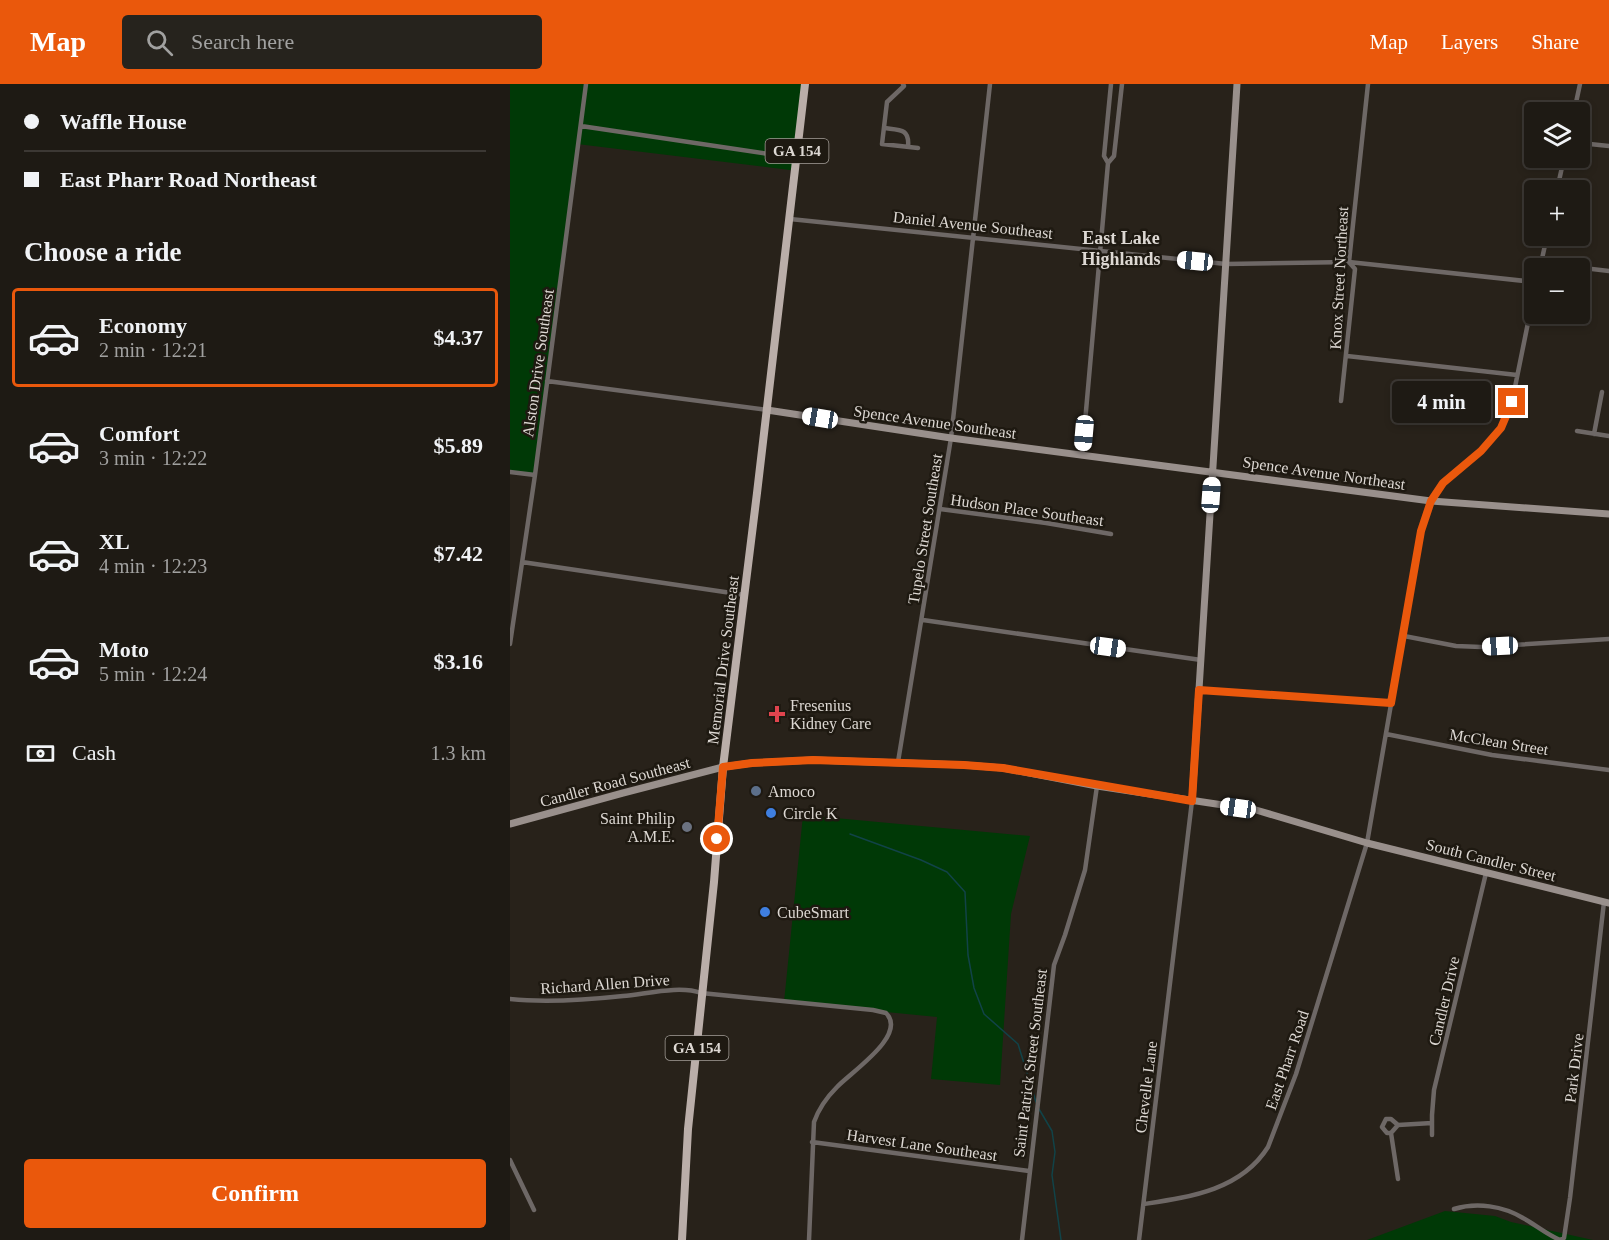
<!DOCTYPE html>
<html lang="en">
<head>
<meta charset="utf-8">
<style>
	:root { --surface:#1e1a14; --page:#26231d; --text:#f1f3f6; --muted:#a1a1a0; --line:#3c3834; --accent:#ea580c }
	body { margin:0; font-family:Georgia,serif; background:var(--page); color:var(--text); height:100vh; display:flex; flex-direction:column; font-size:22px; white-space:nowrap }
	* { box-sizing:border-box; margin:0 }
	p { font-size:20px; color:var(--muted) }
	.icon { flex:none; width:33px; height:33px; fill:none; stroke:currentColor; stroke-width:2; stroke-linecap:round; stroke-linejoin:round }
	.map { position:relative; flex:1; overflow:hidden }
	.sheet { display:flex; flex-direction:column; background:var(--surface); width:510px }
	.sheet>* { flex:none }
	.top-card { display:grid; align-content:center; height:132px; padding:0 24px; background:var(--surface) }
	.fabs { position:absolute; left:1014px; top:18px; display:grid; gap:12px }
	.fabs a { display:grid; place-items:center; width:66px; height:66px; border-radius:6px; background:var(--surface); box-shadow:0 3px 9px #0003,0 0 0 2px var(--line); font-size:30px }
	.end { position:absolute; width:27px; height:27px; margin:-14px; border:8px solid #ea580c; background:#fff; box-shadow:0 0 0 3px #fff }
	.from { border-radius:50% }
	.bubble { position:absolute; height:42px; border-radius:6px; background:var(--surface); box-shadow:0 3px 9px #0003,0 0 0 2px var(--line); font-size:20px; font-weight:700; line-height:42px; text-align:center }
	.car { position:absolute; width:18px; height:36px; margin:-18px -9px; border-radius:8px; box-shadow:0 0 4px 2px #0007; background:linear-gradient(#fff 24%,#345 0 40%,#fff 0 76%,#345 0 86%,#fff 0) }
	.top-card b { display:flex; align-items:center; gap:21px; height:57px; font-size:22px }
	.top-card b+b { border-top:2px solid var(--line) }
	.top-card i { width:15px; height:15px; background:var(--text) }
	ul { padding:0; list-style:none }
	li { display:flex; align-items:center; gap:18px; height:99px; margin:0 12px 9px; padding:0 12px; border:3px solid transparent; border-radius:6px }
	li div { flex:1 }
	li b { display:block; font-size:22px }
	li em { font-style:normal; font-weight:700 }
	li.selected { border-color:var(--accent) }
	li>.icon { width:54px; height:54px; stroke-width:1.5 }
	h2 { padding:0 24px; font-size:27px; line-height:72px }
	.pay { display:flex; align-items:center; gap:15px; height:66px; padding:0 24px; font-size:22px }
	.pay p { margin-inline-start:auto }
	.primary-button { display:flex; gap:12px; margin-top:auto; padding:12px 24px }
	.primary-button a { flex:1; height:69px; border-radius:6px; background:var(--accent); color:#fff; font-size:24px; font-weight:700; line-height:69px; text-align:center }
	header { display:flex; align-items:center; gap:36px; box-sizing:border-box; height:84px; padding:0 30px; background:var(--accent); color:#fff }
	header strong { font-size:28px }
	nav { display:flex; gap:33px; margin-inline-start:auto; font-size:21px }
	.search { width:420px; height:54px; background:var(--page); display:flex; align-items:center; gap:15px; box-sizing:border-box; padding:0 21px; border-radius:6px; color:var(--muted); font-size:22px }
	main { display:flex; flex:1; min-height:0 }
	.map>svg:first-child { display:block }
	.green { fill:#003906 }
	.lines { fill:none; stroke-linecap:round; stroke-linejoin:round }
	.stream { stroke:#114348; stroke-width:1.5 }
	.street { stroke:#6e6866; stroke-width:4.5 }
	.secondary { stroke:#99908c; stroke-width:7 }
	.primary { stroke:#baaea9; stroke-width:8 }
	.route { stroke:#ea580c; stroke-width:8 }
	.health-dot { fill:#e0444e; stroke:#1e1911; stroke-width:2 }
	.service-dot { fill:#5c6f8a; stroke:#1e1911; stroke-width:2 }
	.shop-dot { fill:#3f7fe0; stroke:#1e1911; stroke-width:2 }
	.worship-dot { fill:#6b7280; stroke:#1e1911; stroke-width:2 }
	.labels { text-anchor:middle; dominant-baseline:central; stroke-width:5; stroke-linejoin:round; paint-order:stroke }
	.shield { fill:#1e1911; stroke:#a49f99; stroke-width:1.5 }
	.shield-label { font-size:15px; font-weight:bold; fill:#ddd8d3 }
	.street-label { font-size:16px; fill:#ddd8d3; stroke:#1e1911 }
	.poi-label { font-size:16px; fill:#ddd8d3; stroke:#1e1911; text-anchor:start }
	.neighbourhood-label { font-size:18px; font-weight:bold; fill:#ddd8d3; stroke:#1e1911 }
</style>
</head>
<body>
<header>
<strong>Map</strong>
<div class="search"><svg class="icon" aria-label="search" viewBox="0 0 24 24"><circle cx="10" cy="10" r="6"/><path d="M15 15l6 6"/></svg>Search here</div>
<nav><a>Map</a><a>Layers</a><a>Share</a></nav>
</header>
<main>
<section class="sheet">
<div class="top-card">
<b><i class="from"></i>Waffle House</b>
<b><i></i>East Pharr Road Northeast</b>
</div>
<h2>Choose a ride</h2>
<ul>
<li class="selected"><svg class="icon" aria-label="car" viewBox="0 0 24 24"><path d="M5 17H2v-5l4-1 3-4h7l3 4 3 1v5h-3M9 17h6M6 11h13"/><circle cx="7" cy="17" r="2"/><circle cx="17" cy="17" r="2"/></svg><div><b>Economy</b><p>2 min · 12:21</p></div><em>$4.37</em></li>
<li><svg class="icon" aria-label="car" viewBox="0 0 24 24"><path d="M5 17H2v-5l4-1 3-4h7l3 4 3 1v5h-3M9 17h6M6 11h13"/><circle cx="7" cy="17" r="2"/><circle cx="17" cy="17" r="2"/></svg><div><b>Comfort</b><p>3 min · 12:22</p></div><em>$5.89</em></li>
<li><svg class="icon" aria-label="car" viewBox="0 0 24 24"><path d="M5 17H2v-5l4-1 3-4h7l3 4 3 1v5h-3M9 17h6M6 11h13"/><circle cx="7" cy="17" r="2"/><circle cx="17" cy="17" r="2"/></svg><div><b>XL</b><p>4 min · 12:23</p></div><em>$7.42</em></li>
<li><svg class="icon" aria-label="car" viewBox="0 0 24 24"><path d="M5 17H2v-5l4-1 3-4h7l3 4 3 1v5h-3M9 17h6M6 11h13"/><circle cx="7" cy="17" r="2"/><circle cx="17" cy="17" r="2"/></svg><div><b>Moto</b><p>5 min · 12:24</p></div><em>$3.16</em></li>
</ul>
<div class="pay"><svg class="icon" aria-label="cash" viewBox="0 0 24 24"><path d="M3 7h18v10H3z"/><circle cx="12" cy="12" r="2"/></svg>Cash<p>1.3 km</p></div>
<div class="primary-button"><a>Confirm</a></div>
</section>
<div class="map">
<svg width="1099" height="1156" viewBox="0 0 1099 1156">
	<rect width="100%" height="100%" fill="#28221a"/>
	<path class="green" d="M 0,0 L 298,0 L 288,87 L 67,60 L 23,392 L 0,389 Z
		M 293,731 L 520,752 L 501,830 L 490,1001 L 421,995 L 427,933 L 274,918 Z
		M 935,1127 L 985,1132 L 1001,1138 L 1083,1156 L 857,1156 Z"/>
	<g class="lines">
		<path class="stream" d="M 340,750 L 411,776 L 437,788 L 455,808 L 458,871 L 464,904 L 474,930 L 508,960 L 526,1018
			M 529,1025 L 542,1047 L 545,1068 L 542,1091 L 551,1156"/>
		<path class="street" d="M 393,0 L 394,2 L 377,18 L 372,60 L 408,64
			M 1064,28 L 1070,0
			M 71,42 L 286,74
			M 374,44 C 389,46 400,44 398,63
			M 1070,59 L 1099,62
			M 598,79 L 594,72 L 601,0
			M 1047,106 L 1054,74
			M 280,135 L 716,180 L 839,178 L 1024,198
			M 1031,179 L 1099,187
			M 1030,184 L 1037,152
			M 837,272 L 1007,291
			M 37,297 L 257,326
			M 831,317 L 845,185 L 839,178 L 858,0
			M 1067,347 L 1099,352
			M 1084,350 L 1092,308
			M 572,372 L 598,79 L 604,72 L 612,0
			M 0,388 L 25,391
			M 430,425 L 536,439 L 601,450
			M 12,478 L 235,511
			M 413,536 L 691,576
			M 894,552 L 946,562 L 971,563 L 1099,555
			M 0,560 L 25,391 L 76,0
			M 689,606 L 881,619
			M 876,650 L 982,671 L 1099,686
			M 388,678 L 441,354 L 480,0
			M 0,915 C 37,919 76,916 113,912 C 136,910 170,901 191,909 L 363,926 L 376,929 C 398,951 341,988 327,1003 C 317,1013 309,1024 304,1038 L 299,1156
			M 881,1049 L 877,1049 L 872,1043 L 876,1035 L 881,1035 L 888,1041
			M 922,1051 L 922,1031 L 924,1006 L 976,789
			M 302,1058 L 519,1087
			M 0,1076 L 24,1126
			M 888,1095 L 881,1049 L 888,1041 L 922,1039
			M 634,1120 C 680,1113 731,1106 758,1063 L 786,990 L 857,759 L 911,447 L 921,417 L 933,399 L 971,367 L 991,344 L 1002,318 L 1024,209
			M 944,1125 C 967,1118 993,1122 1013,1134 C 1026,1141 1036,1150 1050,1156
			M 512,1156 L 544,881 L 555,851 L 575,786 L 587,702
			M 629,1156 L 682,717
			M 1050,1156 L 1054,1154 L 1060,1114 L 1094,818"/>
		<path class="secondary" d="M 257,326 L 441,354 L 921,417 L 1099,430
			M 682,717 L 727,0
			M 0,740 L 113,709 L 213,683 L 242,679 L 303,676 L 454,681 L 493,684 L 587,702 L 746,726 L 857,759 L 1099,819"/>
		<path class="primary" d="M 172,1156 L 178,1045 L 204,798 L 213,683 L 247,409 L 295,0"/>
	</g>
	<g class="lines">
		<path class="route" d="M 207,755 L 213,683 L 242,679 L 303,676 L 454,681 L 493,684 L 682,717 L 689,606 L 881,619 L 911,447 L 921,417 L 933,399 L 971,367 L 991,344 L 1002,318"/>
	</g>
	<path class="health-dot" d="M264 621h6v6h6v6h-6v6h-6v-6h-6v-6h6z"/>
	<circle class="service-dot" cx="246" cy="707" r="6"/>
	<g class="shop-dot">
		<circle cx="261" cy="729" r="6"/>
		<circle cx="255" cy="828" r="6"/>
	</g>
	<circle class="worship-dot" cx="177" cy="743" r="6"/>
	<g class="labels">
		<g class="shield">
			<rect x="255.5" y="55" width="63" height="24" rx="4.5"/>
			<rect x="155.5" y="952" width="63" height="24" rx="4.5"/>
		</g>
		<g class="shield-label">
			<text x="287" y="67">GA 154</text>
			<text x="187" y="964">GA 154</text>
		</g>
		<g class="street-label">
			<text transform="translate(463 141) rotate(6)">Daniel Avenue Southeast</text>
			<text transform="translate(829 194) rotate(-87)">Knox Street Northeast</text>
			<text transform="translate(28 279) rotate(-82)">Alston Drive Southeast</text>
			<text transform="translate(425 338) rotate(8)">Spence Avenue Southeast</text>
			<text transform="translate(814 389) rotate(8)">Spence Avenue Northeast</text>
			<text transform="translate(517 426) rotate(8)">Hudson Place Southeast</text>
			<text transform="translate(415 445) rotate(-81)">Tupelo Street Southeast</text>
			<text transform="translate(213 576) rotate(-83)">Memorial Drive Southeast</text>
			<text transform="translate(989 658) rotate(9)">McClean Street</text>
			<text transform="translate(105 698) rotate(-15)">Candler Road Southeast</text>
			<text transform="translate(981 776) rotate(14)">South Candler Street</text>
			<text transform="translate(95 900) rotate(-4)">Richard Allen Drive</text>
			<text transform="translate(934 917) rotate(-77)">Candler Drive</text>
			<text transform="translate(777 976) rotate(-71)">East Pharr Road</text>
			<text transform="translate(520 979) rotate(-83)">Saint Patrick Street Southeast</text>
			<text transform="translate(1064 984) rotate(-83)">Park Drive</text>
			<text transform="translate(636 1003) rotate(-83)">Chevelle Lane</text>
			<text transform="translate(412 1061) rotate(8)">Harvest Lane Southeast</text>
		</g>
		<g class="poi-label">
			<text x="280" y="621">Fresenius<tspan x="280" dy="18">Kidney Care</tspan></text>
			<text x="258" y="707">Amoco</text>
			<text x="273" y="729">Circle K</text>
			<text x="165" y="734" text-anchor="end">Saint Philip<tspan x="165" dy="18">A.M.E.</tspan></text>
			<text x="267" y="828">CubeSmart</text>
		</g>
		<g class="neighbourhood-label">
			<text x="611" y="154">East Lake<tspan x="611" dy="21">Highlands</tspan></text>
		</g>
	</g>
</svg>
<div class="fabs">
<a><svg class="icon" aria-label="layers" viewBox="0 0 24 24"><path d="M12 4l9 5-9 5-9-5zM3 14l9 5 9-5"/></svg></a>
<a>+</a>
<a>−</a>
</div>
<i class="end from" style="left:207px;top:755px"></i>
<i class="end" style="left:1002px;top:318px"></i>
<div class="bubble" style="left:882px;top:297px;width:99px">4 min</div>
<i class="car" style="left:685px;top:177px;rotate:276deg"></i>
<i class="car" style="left:310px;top:334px;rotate:279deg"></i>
<i class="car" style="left:574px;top:349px;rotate:185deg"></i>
<i class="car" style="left:701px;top:411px;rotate:4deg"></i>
<i class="car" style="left:990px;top:562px;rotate:267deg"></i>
<i class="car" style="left:598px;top:563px;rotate:98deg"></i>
<i class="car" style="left:728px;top:724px;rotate:278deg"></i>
</div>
</main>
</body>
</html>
